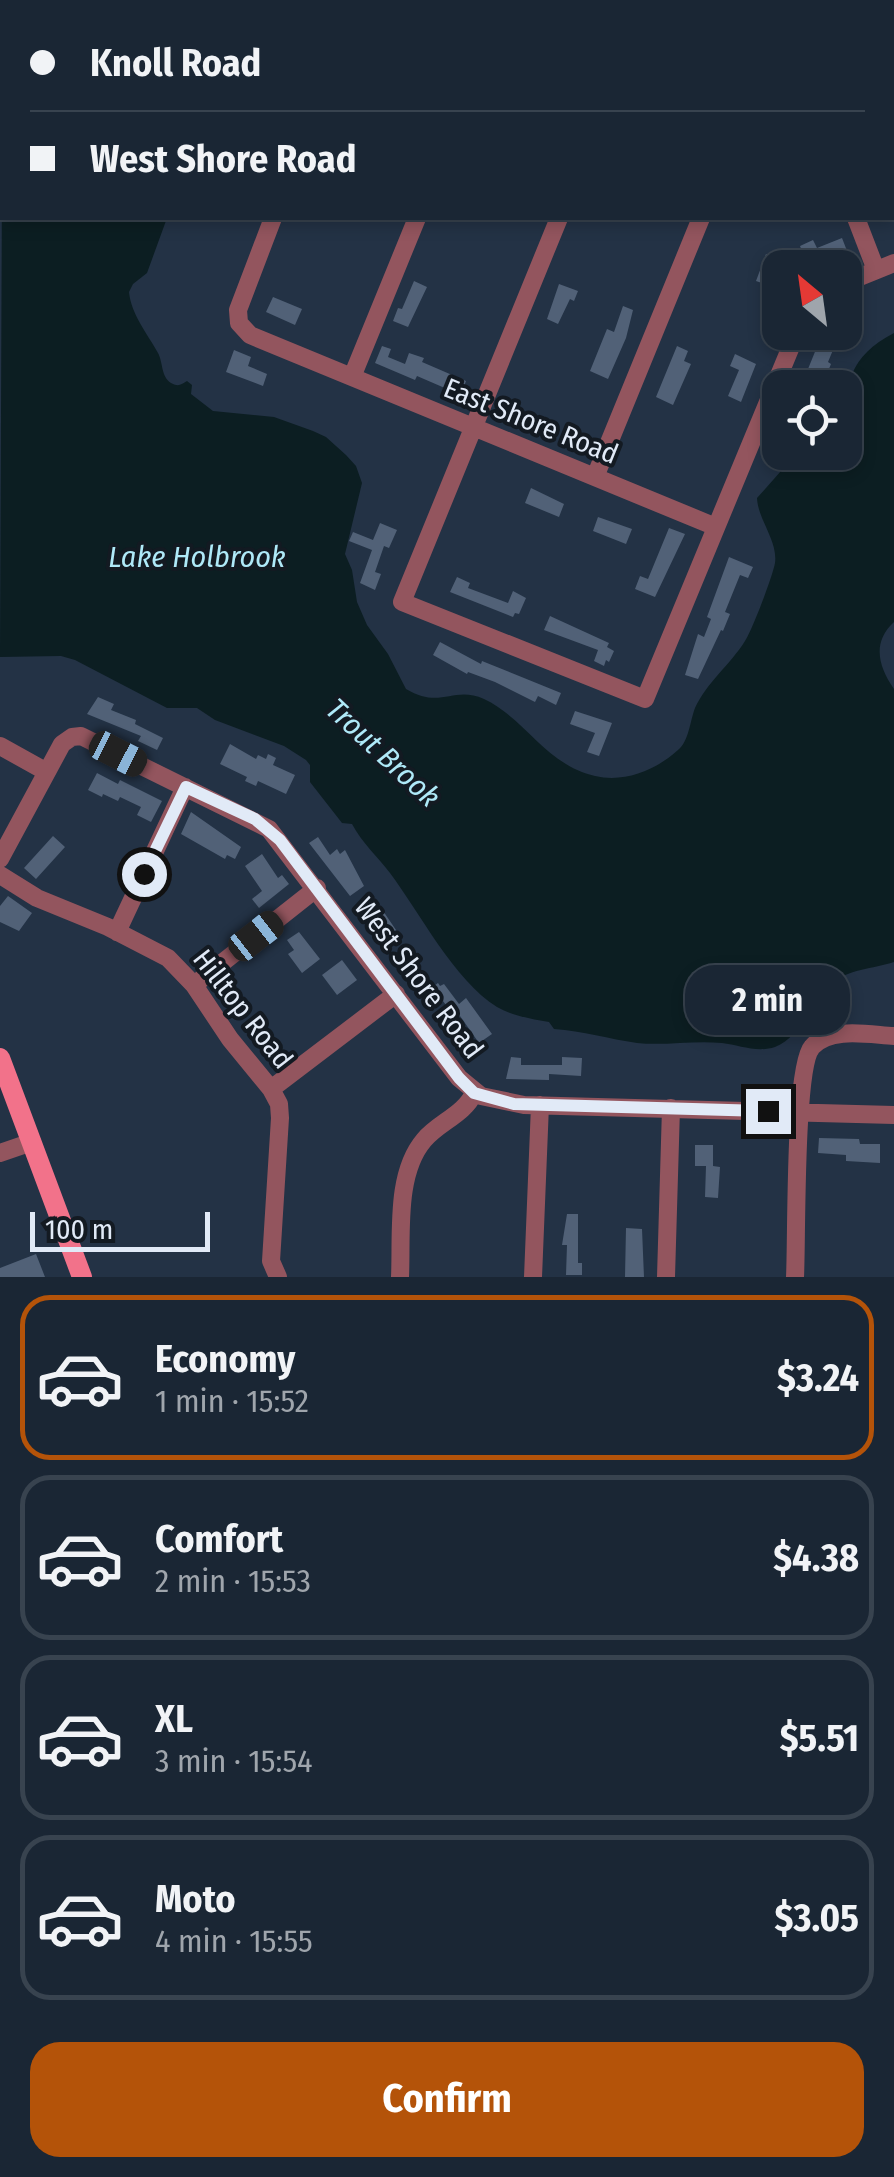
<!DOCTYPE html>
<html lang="en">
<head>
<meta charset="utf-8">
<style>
	:root { --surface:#1a2634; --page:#232e3c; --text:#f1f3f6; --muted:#9fa5ac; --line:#38434f; --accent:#b45309 }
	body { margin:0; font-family:"Fira Sans Condensed",sans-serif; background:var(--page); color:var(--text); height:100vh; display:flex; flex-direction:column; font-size:38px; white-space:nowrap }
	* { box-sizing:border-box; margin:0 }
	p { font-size:32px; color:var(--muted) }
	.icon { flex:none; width:55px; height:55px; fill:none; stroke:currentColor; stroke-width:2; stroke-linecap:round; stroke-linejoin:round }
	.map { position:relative; height:1277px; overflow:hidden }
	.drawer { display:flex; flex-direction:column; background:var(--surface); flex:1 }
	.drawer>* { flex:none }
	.top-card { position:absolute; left:0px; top:0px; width:895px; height:220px; box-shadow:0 5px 15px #0003,0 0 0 2px var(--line); display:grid; align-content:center; height:220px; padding:0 30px; background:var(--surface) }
	.needle { width:65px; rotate:331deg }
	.controls { position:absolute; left:762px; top:250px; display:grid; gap:20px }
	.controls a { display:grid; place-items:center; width:100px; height:100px; border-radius:20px; background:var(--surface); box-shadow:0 5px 15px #0003,0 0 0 2px var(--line); font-size:50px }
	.scale { position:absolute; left:30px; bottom:25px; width:180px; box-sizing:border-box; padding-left:10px; border:5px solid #e1eaf7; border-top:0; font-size:28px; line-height:35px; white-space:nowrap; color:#e1eaf7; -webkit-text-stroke:8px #131a22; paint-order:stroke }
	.end { position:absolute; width:45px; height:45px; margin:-22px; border:12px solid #e1eaf7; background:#111; box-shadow:0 0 0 5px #111 }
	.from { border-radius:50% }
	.bubble { position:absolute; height:70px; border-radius:30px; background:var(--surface); box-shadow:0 5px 15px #0003,0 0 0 2px var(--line); font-size:32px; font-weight:700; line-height:70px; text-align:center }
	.car { position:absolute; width:30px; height:60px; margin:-30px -15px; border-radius:12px; box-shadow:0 0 8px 2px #0007; background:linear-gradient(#222 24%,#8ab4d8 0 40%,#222 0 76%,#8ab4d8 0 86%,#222 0) }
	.top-card b { display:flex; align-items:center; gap:35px; height:95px; font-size:38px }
	.top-card b+b { border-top:2px solid var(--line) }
	.top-card i { width:25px; height:25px; background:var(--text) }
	ul { padding:18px 0 0; list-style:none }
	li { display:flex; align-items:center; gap:30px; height:165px; margin:0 20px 15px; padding:0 10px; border:5px solid var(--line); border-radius:30px }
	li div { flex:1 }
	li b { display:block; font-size:38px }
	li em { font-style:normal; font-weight:700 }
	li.selected { border-color:var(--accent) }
	li>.icon { width:90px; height:90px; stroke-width:1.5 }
	.action { display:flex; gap:20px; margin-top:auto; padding:20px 30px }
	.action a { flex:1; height:115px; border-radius:30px; background:var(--accent); color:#fff; font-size:40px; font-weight:700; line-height:115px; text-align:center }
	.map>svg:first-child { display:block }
	.water { fill:#0c1e22 }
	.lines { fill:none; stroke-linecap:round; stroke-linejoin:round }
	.stream { stroke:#0c1e22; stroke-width:4 }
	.building { fill:#516177 }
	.minor { stroke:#93555e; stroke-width:18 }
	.major { stroke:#f2728a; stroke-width:20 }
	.route { stroke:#e1eaf7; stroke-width:12 }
	.labels { text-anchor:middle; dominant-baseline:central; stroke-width:8; stroke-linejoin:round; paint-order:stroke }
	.street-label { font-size:28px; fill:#e1eaf7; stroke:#131a22 }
	.water-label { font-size:30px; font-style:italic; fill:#afe9f8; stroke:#131a22 }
</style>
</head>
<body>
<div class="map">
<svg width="894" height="1277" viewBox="0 0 894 1277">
	<rect width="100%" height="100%" fill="#233245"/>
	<path class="water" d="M 2,174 L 2,218 L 167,218 L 147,273 L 133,284 L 129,292 C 131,314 147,333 158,353 C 163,362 161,377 171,383 C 179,387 180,385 187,381 L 192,385 L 191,394 L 213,411 L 274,417 L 313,431 L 326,437 L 346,455 L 356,466 L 362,483 L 345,554 L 352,570 L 357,602 L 367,625 L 388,654 L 406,689 C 441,710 453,685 484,699 C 525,718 546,765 595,776 C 625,783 656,770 678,750 C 689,741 690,721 695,708 C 707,682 730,665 745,641 C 752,631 773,575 775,563 C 778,541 758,520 757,498 L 781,471 L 792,453 L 845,452 C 845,400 839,361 894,333 L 894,622 C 872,642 878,666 894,689 L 894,962 C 873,969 848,969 830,984 C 808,1002 803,1036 775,1047 C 757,1053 739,1045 722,1043 C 694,1040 665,1046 637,1043 C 609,1039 583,1031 554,1029 L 549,1022 C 532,1019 513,1016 497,1007 C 454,980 420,913 390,873 C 377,856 362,843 352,824 L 342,823 L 310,782 L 310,765 L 306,760 L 284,746 L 215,720 L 197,708 L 167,708 L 75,660 L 61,656 L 0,657 Z"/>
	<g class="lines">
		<path class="stream" d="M 86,0 L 90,2
			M 192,2 L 195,0
			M 0,83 L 2,82"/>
	</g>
	<path class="building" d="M 842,238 L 849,256 L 836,261 L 833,253 L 807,264 L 800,246 L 813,240 L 817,248 Z
		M 766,254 L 798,266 L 780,268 L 776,288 L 756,281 Z
		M 414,281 L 427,287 L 408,327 L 393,321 L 398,308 L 402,309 Z
		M 559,284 L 578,291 L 574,301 L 570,299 L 558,324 L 547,319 Z
		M 273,297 L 302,309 L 295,325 L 266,312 Z
		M 623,306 L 633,310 L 626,338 L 608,379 L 590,371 L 607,329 L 614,332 Z
		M 823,332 L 838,338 L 828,362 L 831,364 L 821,388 L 809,388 L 815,373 L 808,369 Z
		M 382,346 L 391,349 L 388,357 L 405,364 L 409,353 L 424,358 L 422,362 L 466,381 L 461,395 L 417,376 L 415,380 L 375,363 Z
		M 677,346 L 688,351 L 684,361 L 691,364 L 673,405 L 656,397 Z
		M 234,350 L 251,357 L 248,366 L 267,374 L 263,386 L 226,372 Z
		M 735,354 L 756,364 L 741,402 L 728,396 L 739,370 L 730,366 Z
		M 531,488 L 564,504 L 559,517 L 525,503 Z
		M 598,517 L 632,529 L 626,544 L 593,531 Z
		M 380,523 L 397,530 L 389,548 L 384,546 L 375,572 L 381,574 L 375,590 L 360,583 L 372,550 L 349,541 L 353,532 L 373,540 Z
		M 669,528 L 685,534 L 655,597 L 635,589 L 640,576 L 648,579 Z
		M 729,557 L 753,567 L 748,578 L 740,575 L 725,612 L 730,614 L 723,631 L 721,630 L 698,679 L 685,675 L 698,634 L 704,637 L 711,619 L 707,617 Z
		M 457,577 L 470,583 L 468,588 L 508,603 L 513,591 L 526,598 L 519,614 L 515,613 L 513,617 L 450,592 Z
		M 550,616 L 609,643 L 607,647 L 614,651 L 609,662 L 606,660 L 604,666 L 594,661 L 598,650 L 544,630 Z
		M 440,642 L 481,664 L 482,661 L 561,693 L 556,705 L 538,696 L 535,702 L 495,682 L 468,672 L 467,674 L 433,655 Z
		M 98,697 L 114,704 L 111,710 L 136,720 L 135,724 L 163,738 L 157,750 L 138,741 L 141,736 L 87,714 Z
		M 575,711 L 612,723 L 599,756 L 587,752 L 595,733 L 570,724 Z
		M 230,744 L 256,759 L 258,755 L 266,759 L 268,754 L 276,758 L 273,765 L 295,775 L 286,794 L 258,781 L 256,786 L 245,781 L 247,777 L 220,764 Z
		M 97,773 L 118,784 L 120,780 L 162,801 L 151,822 L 137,815 L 141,807 L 120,797 L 118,801 L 103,794 L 102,797 L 88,790 Z
		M 191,812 L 241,847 L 235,859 L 227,855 L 225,859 L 181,834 Z
		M 53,836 L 65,847 L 36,879 L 24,868 Z
		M 318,837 L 330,855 L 337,849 L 340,854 L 345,850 L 364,886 L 350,896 L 309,843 Z
		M 262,854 L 278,878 L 282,875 L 289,884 L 259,908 L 252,899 L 262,891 L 245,866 Z
		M 8,896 L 32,913 L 19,931 L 0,922 L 0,906 Z
		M 379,905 L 396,930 L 383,939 L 365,914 Z
		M 299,932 L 320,959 L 302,973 L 288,954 L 294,950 L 287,940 Z
		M 342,960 L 357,980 L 337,995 L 322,975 Z
		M 438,983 L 440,986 L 444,984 L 459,1004 L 466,998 L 492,1034 L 479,1043 L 460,1016 L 456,1019 L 443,1001 L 437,1006 L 426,992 Z
		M 511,1057 L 521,1058 L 521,1065 L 562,1065 L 562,1057 L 582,1058 L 581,1076 L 549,1074 L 549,1080 L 506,1079 Z
		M 819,1138 L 859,1139 L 860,1144 L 880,1144 L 880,1163 L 846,1161 L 846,1155 L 818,1153 Z
		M 695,1145 L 713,1145 L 713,1166 L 720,1167 L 718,1198 L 705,1197 L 706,1166 L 695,1166 Z
		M 567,1214 L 578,1214 L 578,1263 L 582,1263 L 582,1275 L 566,1275 L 567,1245 L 562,1245 Z
		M 626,1228 L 642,1229 L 644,1277 L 625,1277 Z
		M 36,1254 L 45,1277 L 0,1277 L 0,1268 Z"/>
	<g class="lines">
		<path class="minor" d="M 486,0 L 487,2
			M 627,0 L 628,2
			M 769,0 L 770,2
			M 391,2 L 397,0
			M 892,34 L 894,34
			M 0,156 L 2,153
			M 273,218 L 238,310 L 239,323 L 250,335 L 716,527
			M 559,218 L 402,602 L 645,699 L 797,332
			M 856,218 L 876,270
			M 845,283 L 894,263
			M 352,377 L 417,218
			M 595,477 L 701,218
			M 0,746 L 47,772
			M 0,859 L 62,744 L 72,737 L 81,736 L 269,829 L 459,1078 L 481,1096 L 524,1105 L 894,1115
			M 0,875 L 37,898 L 108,927 L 168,958 L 194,985 L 230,1039 L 271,1089 L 279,1104 L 280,1118 L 271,1261 L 278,1277
			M 117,932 L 185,787
			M 194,985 L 317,888
			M 271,1089 L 396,994
			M 0,1153 L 32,1142
			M 400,1277 C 402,1235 395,1174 424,1140 C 439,1122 464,1115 474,1093
			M 533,1277 L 540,1105
			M 666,1277 L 671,1108
			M 795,1277 C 797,1240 794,1067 812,1047 C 830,1026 871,1035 894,1036"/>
		<path class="major" d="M 0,1058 L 82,1277"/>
	</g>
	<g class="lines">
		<path class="route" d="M 144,874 L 186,787 L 255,819 L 280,840 L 459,1078 L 474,1093 L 514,1104 L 768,1111"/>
	</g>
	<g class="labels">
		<g class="street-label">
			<text transform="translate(531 421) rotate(22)">East Shore Road</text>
			<text transform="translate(419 978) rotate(53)">West Shore Road</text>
			<text transform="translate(243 1009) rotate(52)">Hilltop Road</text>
		</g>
		<g class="water-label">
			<text x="197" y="557">Lake Holbrook</text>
			<text transform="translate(383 753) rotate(43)">Trout Brook</text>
		</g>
	</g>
</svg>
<div class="controls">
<a><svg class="needle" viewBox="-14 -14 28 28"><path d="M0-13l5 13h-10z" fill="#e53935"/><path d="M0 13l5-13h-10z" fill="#9fa5ac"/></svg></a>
<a><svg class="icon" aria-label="locate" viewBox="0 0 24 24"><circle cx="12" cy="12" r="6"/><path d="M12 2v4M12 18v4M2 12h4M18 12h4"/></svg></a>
</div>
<div class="scale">100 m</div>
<i class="end from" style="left:144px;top:874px"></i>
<i class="end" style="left:768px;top:1111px"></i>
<div class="bubble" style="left:685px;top:965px;width:165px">2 min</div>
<i class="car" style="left:118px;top:754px;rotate:117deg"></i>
<i class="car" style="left:256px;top:936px;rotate:52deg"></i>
<div class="top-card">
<b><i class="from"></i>Knoll Road</b>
<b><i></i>West Shore Road</b>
</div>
</div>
<section class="drawer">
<ul>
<li class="selected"><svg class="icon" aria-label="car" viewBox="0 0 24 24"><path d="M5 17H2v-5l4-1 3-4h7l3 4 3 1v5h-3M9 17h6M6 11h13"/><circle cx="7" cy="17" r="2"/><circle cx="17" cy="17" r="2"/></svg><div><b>Economy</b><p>1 min · 15:52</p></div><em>$3.24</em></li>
<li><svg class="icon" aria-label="car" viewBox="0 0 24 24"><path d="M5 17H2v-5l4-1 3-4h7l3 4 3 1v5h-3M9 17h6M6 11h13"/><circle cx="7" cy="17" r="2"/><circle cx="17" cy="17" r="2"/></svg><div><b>Comfort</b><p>2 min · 15:53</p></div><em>$4.38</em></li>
<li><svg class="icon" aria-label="car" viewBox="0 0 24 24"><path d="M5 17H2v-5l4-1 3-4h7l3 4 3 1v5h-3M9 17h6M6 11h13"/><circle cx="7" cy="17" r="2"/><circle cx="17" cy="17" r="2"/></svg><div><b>XL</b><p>3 min · 15:54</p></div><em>$5.51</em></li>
<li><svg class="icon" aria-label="car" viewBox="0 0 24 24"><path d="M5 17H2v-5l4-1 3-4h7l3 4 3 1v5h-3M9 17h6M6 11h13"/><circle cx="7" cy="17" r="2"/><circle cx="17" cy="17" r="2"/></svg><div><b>Moto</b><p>4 min · 15:55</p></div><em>$3.05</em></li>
</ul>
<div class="action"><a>Confirm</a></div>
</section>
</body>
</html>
